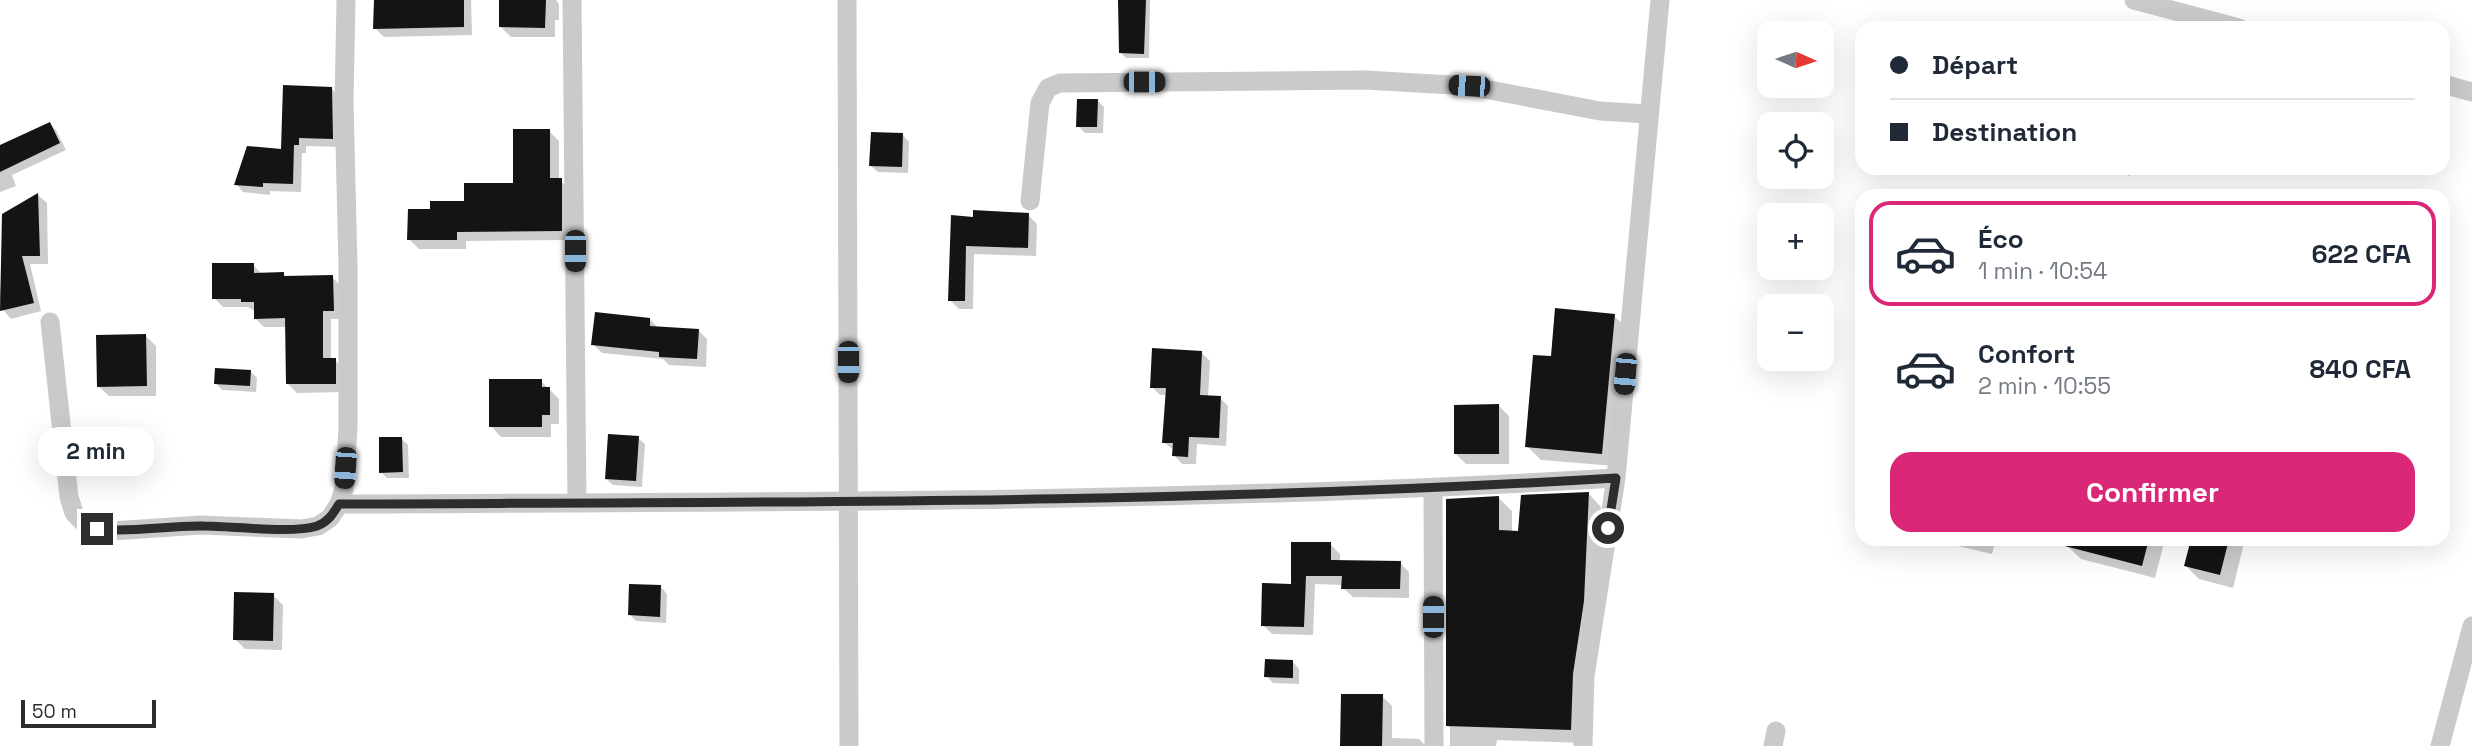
<!DOCTYPE html>
<html lang="fr">
<head>
<meta charset="utf-8">
<style>
	:root { --surface:#fff; --page:#f2f2f3; --text:#1f2937; --muted:#747a83; --line:#e0e1e3; --accent:#db2777 }
	body { margin:0; font-family:"Space Grotesk",sans-serif; background:var(--page); color:var(--text); height:100vh; display:flex; flex-direction:column; font-size:26px; white-space:nowrap }
	* { box-sizing:border-box; margin:0 }
	p { font-size:23px; color:var(--muted) }
	.icon { flex:none; width:38px; height:38px; fill:none; stroke:currentColor; stroke-width:2; stroke-linecap:round; stroke-linejoin:round }
	.map { position:relative; flex:1; overflow:hidden }
	.side { position:absolute; left:1855px; top:189px; width:595px; height:357px; display:flex; flex-direction:column; background:var(--surface); border-radius:21px; box-shadow:0 7px 28px #0002 }
	.side>* { flex:none }
	.banner { position:absolute; left:1855px; top:21px; width:595px; height:154px; border-radius:21px; box-shadow:0 7px 28px #0002; display:grid; align-content:center; height:154px; padding:0 35px; background:var(--surface) }
	.needle { width:46px; rotate:93deg }
	.buttons { position:absolute; left:1757px; top:21px; display:grid; gap:14px }
	.buttons a { display:grid; place-items:center; width:77px; height:77px; border-radius:14px; background:var(--surface); box-shadow:0 7px 28px #0002; font-size:35px }
	.scale { position:absolute; left:21px; bottom:18px; width:135px; box-sizing:border-box; padding-left:7px; border:4px solid #2d2d2d; border-top:0; font-size:19px; line-height:24px; white-space:nowrap; color:#2d2d2d; -webkit-text-stroke:5px #fff; paint-order:stroke }
	.end { position:absolute; width:32px; height:32px; margin:-16px; border:9px solid #2d2d2d; background:#fff; box-shadow:0 0 0 4px #fff }
	.from { border-radius:50% }
	.bubble { position:absolute; height:49px; border-radius:21px; background:var(--surface); box-shadow:0 7px 28px #0002; font-size:23px; font-weight:600; line-height:49px; text-align:center }
	.car { position:absolute; width:21px; height:42px; margin:-21px -10px; border-radius:9px; box-shadow:0 0 5px 2px #0007; background:linear-gradient(#222 24%,#8ab4d8 0 40%,#222 0 76%,#8ab4d8 0 86%,#222 0) }
	.banner b { display:flex; align-items:center; gap:24px; height:66px; font-size:26px }
	.banner b+b { border-top:2px solid var(--line) }
	.banner i { width:18px; height:18px; background:var(--text) }
	ul { padding:12px 0 0; list-style:none }
	li { display:flex; align-items:center; gap:21px; height:105px; margin:0 14px 10px; padding:0 21px; border:4px solid transparent; border-radius:21px }
	li div { flex:1 }
	li b { display:block; font-size:26px }
	li em { font-style:normal; font-weight:600 }
	li.selected { border-color:var(--accent) }
	li>.icon { width:63px; height:63px; stroke-width:1.5 }
	.button { display:flex; gap:14px; margin-top:auto; padding:14px 35px }
	.button a { flex:1; height:80px; border-radius:21px; background:var(--accent); color:#fff; font-size:28px; font-weight:600; line-height:80px; text-align:center }
	.map>svg:first-child { display:block }
	.shadow { fill:#0003 }
	.building { fill:#141414 }
	.lines { fill:none; stroke-linecap:round; stroke-linejoin:round }
	.street { stroke:#cacaca; stroke-width:19 }
	.route { stroke:#2d2d2d; stroke-width:9 }
</style>
</head>
<body>
<div class="map">
<svg width="2472" height="746" viewBox="0 0 2472 746">
	<rect width="100%" height="100%" fill="#fff"/>
	<path class="shadow" d="M 375,0 L 471,0 L 472,35 L 384,37 L 375,28 Z
		M 501,0 L 556,0 L 559,4 L 559,20 L 555,20 L 555,37 L 511,37 L 501,27 Z
		M 1119,0 L 1150,0 L 1149,58 L 1126,58 L 1121,53 Z
		M 331,88 L 339,96 L 340,147 L 306,146 L 306,153 L 302,153 L 301,192 L 270,191 L 270,195 L 243,192 L 236,184 L 282,151 Z
		M 1098,101 L 1104,107 L 1103,133 L 1085,133 L 1078,126 Z
		M 50,124 L 56,130 L 66,150 L 12,175 L 16,186 L 0,192 L 0,149 Z
		M 549,131 L 559,141 L 559,180 L 570,189 L 571,240 L 466,241 L 466,249 L 419,249 L 409,239 L 431,211 L 465,202 L 515,185 Z
		M 903,135 L 909,142 L 908,173 L 878,172 L 871,166 Z
		M 2098,168 L 2132,168 L 2130,176 Z
		M 2327,168 L 2346,168 L 2344,175 L 2330,172 Z
		M 38,195 L 47,203 L 48,264 L 30,264 L 41,311 L 11,319 L 3,310 L 0,299 L 4,215 Z
		M 1028,215 L 1037,224 L 1036,256 L 974,254 L 973,309 L 959,309 L 950,300 L 953,217 L 975,219 Z
		M 253,265 L 262,274 L 283,274 L 287,277 L 332,277 L 341,286 L 342,319 L 331,319 L 331,360 L 335,360 L 344,369 L 344,392 L 297,393 L 288,384 L 287,327 L 264,327 L 255,318 L 255,311 L 248,307 L 223,307 L 214,298 Z
		M 1614,316 L 1628,329 L 1615,466 L 1541,460 L 1527,446 Z
		M 650,319 L 659,329 L 698,330 L 707,339 L 706,367 L 669,365 L 663,359 L 602,353 L 593,344 Z
		M 146,336 L 156,346 L 156,396 L 109,396 L 98,386 Z
		M 1202,353 L 1210,361 L 1208,397 L 1220,398 L 1228,406 L 1226,446 L 1197,444 L 1196,464 L 1182,464 L 1174,455 L 1174,450 L 1163,442 L 1167,395 L 1160,395 L 1152,387 Z
		M 250,371 L 257,378 L 256,392 L 222,390 L 216,383 Z
		M 541,381 L 559,399 L 559,424 L 551,424 L 551,437 L 501,437 L 491,426 Z
		M 1499,406 L 1509,416 L 1509,464 L 1466,464 L 1456,454 Z
		M 638,438 L 645,444 L 642,487 L 613,485 L 606,479 Z
		M 402,439 L 408,445 L 409,478 L 387,478 L 381,472 Z
		M 1588,493 L 1601,507 L 1597,615 L 1584,743 L 1497,740 L 1496,746 L 1450,746 L 1450,728 L 1448,725 L 1499,498 L 1512,511 L 1512,532 L 1520,533 Z
		M 1951,539 L 1996,539 L 1992,554 L 1958,546 Z
		M 2069,539 L 2165,539 L 2155,578 L 2081,559 L 2067,546 Z
		M 2192,539 L 2245,539 L 2233,588 L 2199,579 L 2186,566 Z
		M 1330,544 L 1340,554 L 1340,562 L 1400,563 L 1409,572 L 1409,598 L 1353,597 L 1343,588 L 1343,585 L 1315,584 L 1313,635 L 1272,634 L 1263,625 Z
		M 661,587 L 667,594 L 666,623 L 636,621 L 629,614 Z
		M 273,595 L 283,605 L 282,650 L 245,649 L 235,639 Z
		M 1293,662 L 1299,669 L 1299,684 L 1273,683 L 1266,676 Z
		M 1382,696 L 1392,706 L 1392,738 L 1419,739 L 1426,746 L 1342,746 Z"/>
	<path class="building" d="M 374,0 L 464,0 L 464,27 L 373,29 Z
		M 499,0 L 546,0 L 545,28 L 499,27 Z
		M 1118,0 L 1146,0 L 1144,54 L 1119,53 Z
		M 283,85 L 332,87 L 333,139 L 299,138 L 299,145 L 294,145 L 293,184 L 263,183 L 263,187 L 234,185 L 247,146 L 281,149 Z
		M 1077,99 L 1098,99 L 1097,127 L 1076,127 Z
		M 50,122 L 60,143 L 0,172 L 0,145 Z
		M 513,129 L 550,129 L 550,178 L 562,178 L 562,231 L 457,232 L 457,240 L 407,240 L 408,209 L 430,209 L 430,201 L 464,201 L 464,183 L 513,183 Z
		M 871,132 L 903,133 L 902,167 L 869,166 Z
		M 38,193 L 40,256 L 22,256 L 34,303 L 0,311 L 2,214 Z
		M 973,210 L 1029,213 L 1028,248 L 966,246 L 965,301 L 948,301 L 951,215 L 973,217 Z
		M 212,263 L 254,263 L 254,273 L 284,272 L 284,276 L 333,275 L 334,311 L 323,311 L 323,358 L 336,358 L 336,384 L 286,384 L 285,318 L 254,319 L 254,302 L 241,302 L 241,299 L 212,299 Z
		M 1555,308 L 1615,314 L 1602,454 L 1525,447 L 1533,355 L 1551,356 Z
		M 595,312 L 650,318 L 650,326 L 699,329 L 697,359 L 659,357 L 659,352 L 591,345 Z
		M 146,334 L 147,386 L 97,387 L 96,335 Z
		M 1152,348 L 1202,351 L 1200,395 L 1221,396 L 1219,438 L 1189,437 L 1188,457 L 1172,456 L 1173,443 L 1162,443 L 1166,388 L 1150,388 Z
		M 215,368 L 251,370 L 250,386 L 214,384 Z
		M 489,379 L 542,379 L 542,387 L 550,387 L 550,415 L 542,415 L 542,427 L 489,427 Z
		M 1499,404 L 1499,454 L 1454,454 L 1454,405 Z
		M 608,434 L 639,436 L 636,481 L 605,479 Z
		M 379,437 L 402,437 L 403,472 L 379,473 Z
		M 1589,492 L 1584,601 L 1573,674 L 1571,730 L 1446,726 L 1446,499 L 1499,496 L 1499,530 L 1518,531 L 1521,495 Z
		M 2058,539 L 2149,539 L 2142,566 L 2057,544 Z
		M 2191,539 L 2229,539 L 2220,575 L 2184,566 Z
		M 1291,542 L 1331,542 L 1331,560 L 1401,561 L 1400,589 L 1341,589 L 1342,576 L 1306,576 L 1304,627 L 1261,626 L 1262,583 L 1291,584 Z
		M 629,584 L 661,585 L 660,617 L 628,615 Z
		M 234,592 L 274,593 L 273,641 L 233,640 Z
		M 1265,659 L 1293,660 L 1293,678 L 1264,677 Z
		M 1341,694 L 1383,694 L 1382,746 L 1340,746 Z"/>
	<g class="lines">
		<path class="street" d="M 572,0 L 577,503
			M 847,0 L 849,746
			M 2134,0 L 2239,28
			M 2443,84 L 2472,92
			M 1030,201 L 1040,103 L 1048,88 L 1060,83 L 1365,80 L 1469,86 L 1600,111 L 1648,114
			M 50,322 L 69,497 L 74,513 L 83,522 L 97,529 L 112,531 L 201,525 L 301,529 L 318,526 L 330,518 L 339,504 L 344,489 L 348,428 L 348,267 L 344,101 L 346,0
			M 1433,489 L 1434,746
			M 339,504 C 765,502 1191,503 1616,478
			M 1583,746 L 1585,676 L 1616,478 L 1660,0
			M 1773,746 L 1776,731
			M 2440,746 L 2472,626"/>
	</g>
	<g class="lines">
		<path class="route" d="M 97,529 C 133,533 169,525 204,526 C 233,526 292,534 317,526 C 328,522 333,514 339,504 C 765,502 1191,504 1616,478 L 1608,528"/>
	</g>
</svg>
<div class="buttons">
<a><svg class="needle" viewBox="-14 -14 28 28"><path d="M0-13l5 13h-10z" fill="#e53935"/><path d="M0 13l5-13h-10z" fill="#747a83"/></svg></a>
<a><svg class="icon" aria-label="locate" viewBox="0 0 24 24"><circle cx="12" cy="12" r="6"/><path d="M12 2v4M12 18v4M2 12h4M18 12h4"/></svg></a>
<a>+</a>
<a>−</a>
</div>
<div class="scale">50 m</div>
<i class="end from" style="left:1608px;top:528px"></i>
<i class="end" style="left:97px;top:529px"></i>
<div class="bubble" style="left:38px;top:427px;width:116px">2 min</div>
<i class="car" style="left:1144px;top:82px;rotate:90deg"></i>
<i class="car" style="left:1469px;top:86px;rotate:273deg"></i>
<i class="car" style="left:575px;top:251px;rotate:180deg"></i>
<i class="car" style="left:848px;top:362px;rotate:180deg"></i>
<i class="car" style="left:1625px;top:374px;rotate:185deg"></i>
<i class="car" style="left:345px;top:468px;rotate:184deg"></i>
<i class="car" style="left:1433px;top:617px;rotate:0deg"></i>
<div class="banner">
<b><i class="from"></i>Départ</b>
<b><i></i>Destination</b>
</div>
<section class="side">
<ul>
<li class="selected"><svg class="icon" aria-label="car" viewBox="0 0 24 24"><path d="M5 17H2v-5l4-1 3-4h7l3 4 3 1v5h-3M9 17h6M6 11h13"/><circle cx="7" cy="17" r="2"/><circle cx="17" cy="17" r="2"/></svg><div><b>Éco</b><p>1 min · 10:54</p></div><em>622 CFA</em></li>
<li><svg class="icon" aria-label="car" viewBox="0 0 24 24"><path d="M5 17H2v-5l4-1 3-4h7l3 4 3 1v5h-3M9 17h6M6 11h13"/><circle cx="7" cy="17" r="2"/><circle cx="17" cy="17" r="2"/></svg><div><b>Confort</b><p>2 min · 10:55</p></div><em>840 CFA</em></li>
</ul>
<div class="button"><a>Confirmer</a></div>
</section>
</div>
</body>
</html>
